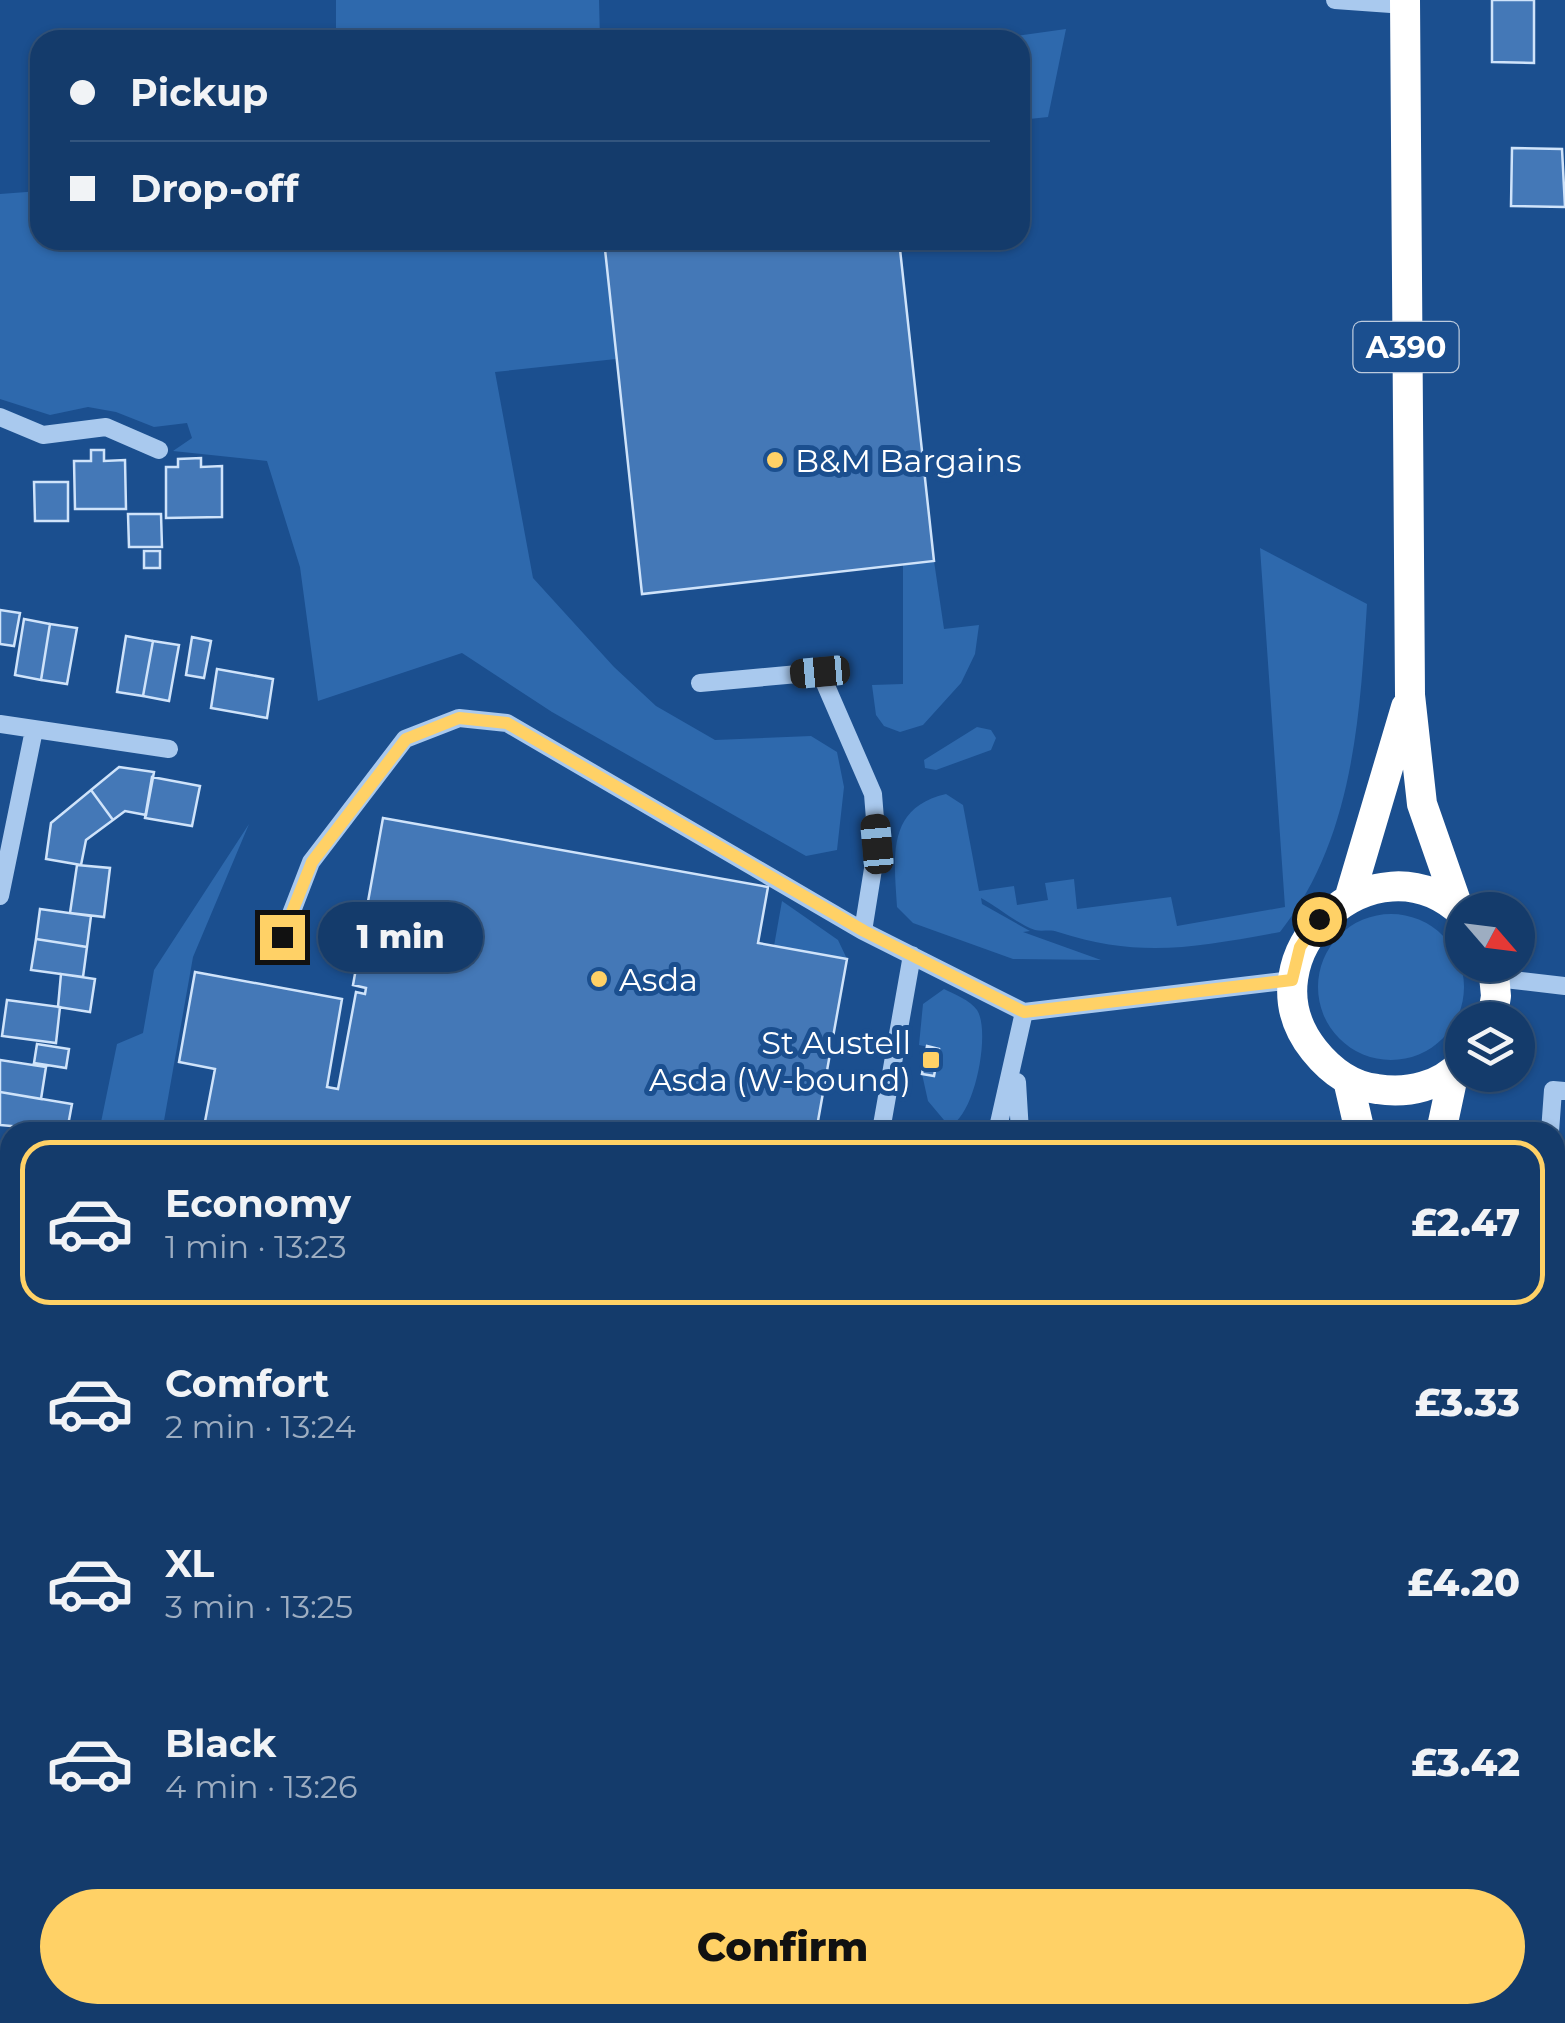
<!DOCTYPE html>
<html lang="en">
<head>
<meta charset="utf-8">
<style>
	:root { --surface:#143b6b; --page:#1d4271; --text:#f1f3f6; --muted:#9dadc1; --line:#33557e; --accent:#ffd166 }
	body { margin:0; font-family:Montserrat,sans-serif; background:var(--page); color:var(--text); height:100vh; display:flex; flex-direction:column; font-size:38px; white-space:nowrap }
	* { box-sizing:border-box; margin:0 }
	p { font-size:32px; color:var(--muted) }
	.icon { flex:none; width:55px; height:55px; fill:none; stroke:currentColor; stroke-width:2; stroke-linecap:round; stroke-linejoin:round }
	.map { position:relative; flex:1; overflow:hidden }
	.drawer { position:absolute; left:0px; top:1122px; width:1565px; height:902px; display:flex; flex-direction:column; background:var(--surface); border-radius:30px 30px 0 0; box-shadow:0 2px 8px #0004,0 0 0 2px var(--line) }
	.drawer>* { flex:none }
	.hud { position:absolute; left:30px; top:30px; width:1000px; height:220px; border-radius:30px; box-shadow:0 2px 8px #0004,0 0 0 2px var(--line); display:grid; align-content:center; height:220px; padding:0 40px; background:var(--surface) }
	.needle { width:65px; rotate:118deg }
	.controls { position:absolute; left:1445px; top:892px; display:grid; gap:20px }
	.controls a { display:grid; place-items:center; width:90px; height:90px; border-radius:50%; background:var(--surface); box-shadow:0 2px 8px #0004,0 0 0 2px var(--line); font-size:50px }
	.end { position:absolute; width:45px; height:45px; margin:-22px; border:12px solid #ffd166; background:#111; box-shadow:0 0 0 5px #111 }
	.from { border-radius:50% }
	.bubble { position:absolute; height:70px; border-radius:35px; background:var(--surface); box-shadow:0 2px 8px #0004,0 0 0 2px var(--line); font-size:32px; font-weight:800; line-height:70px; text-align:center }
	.car { position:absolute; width:30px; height:60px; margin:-30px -15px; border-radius:12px; box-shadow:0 0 8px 2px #0007; background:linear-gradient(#222 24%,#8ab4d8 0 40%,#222 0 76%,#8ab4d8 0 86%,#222 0) }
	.hud b { display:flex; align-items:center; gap:35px; height:95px; font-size:38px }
	.hud b+b { border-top:2px solid var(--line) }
	.hud i { width:25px; height:25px; background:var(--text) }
	ul { padding:18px 0 0; list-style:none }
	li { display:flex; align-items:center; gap:30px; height:165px; margin:0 20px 15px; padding:0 20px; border:5px solid transparent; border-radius:30px }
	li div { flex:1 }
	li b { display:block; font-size:38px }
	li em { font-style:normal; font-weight:800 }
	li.active { border-color:var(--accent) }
	li>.icon { width:90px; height:90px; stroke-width:1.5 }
	.primary-button { display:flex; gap:20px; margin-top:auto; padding:20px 40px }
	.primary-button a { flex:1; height:115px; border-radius:60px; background:var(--accent); color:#111; font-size:40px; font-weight:800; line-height:115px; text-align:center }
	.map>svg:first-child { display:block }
	.green { fill:#2e69ad }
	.building { fill:#4478b7; stroke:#cfe3fa; stroke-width:2.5 }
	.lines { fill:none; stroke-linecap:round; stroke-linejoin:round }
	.minor { stroke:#a9c9ee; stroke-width:18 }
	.highway { stroke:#fff; stroke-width:30 }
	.route { stroke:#ffd166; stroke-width:12 }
	.poi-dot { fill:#ffd166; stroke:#1b4f8f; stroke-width:4 }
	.labels { text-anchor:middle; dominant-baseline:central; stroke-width:10; stroke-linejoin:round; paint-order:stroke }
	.shield { fill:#1b4f8f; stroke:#bbcadd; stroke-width:2.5 }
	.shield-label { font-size:30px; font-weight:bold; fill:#fff }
	.poi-label { font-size:32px; fill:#fff; stroke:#1b4f8f; text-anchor:start }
</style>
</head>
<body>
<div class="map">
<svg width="1565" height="2023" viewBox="0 0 1565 2023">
	<rect width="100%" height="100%" fill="#1b4f8f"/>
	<path class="green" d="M 336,0 L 599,0 L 600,40 L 336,40 Z
		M 1066,29 L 1048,117 L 1020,120 L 1020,40 L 987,40 Z
		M 40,191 L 40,240 L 604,240 L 616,359 L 495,372 L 533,578 L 614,667 L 656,706 L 715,740 L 811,736 L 837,752 L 844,787 L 837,850 L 806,856 L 552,712 L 462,653 L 318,701 L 300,567 L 267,461 L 173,451 L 192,438 L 187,423 L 154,427 L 116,412 L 88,407 L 50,415 L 0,399 L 0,194 Z
		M 1260,548 L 1367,604 C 1360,717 1353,840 1280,932 C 1195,947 1142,959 1058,932 C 1050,929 1042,932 1035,930 C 1017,924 998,907 981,898 L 982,904 L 1030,931 L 1023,932 L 1101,960 L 1013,959 L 913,923 L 897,907 C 894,857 886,808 946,794 L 963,805 L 979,891 L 1014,886 L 1017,905 L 1048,900 L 1045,883 L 1074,879 L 1077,909 L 1171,897 L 1177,926 L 1285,907 Z
		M 934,561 L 944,629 L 979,625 L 975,654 L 961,683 L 923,725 L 900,732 L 884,726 L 876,715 L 872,685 L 903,684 L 903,565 Z
		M 977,727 L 991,730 L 996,738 L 991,750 L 936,770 L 925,768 L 924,760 Z
		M 249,824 L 193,957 L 162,1132 L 99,1132 L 117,1044 L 143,1033 L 154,970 Z
		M 782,901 L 838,940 L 847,959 L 774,946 Z
		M1318 987a73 73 0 1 1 146 0a73 73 0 1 1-146 0Z
		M 944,989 C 954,994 970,1000 977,1010 C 991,1031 975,1117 949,1126 L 928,1101 L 922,1074 L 934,1076 L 939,1049 L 919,1045 L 923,1004 Z
		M 10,1743 L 10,2015 L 902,2015 L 945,2023 L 0,2023 L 0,1808 Z
		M 993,2015 L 1074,2015 L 1074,2023 L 991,2023 Z"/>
	<path class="building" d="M 1492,0 L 1534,0 L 1534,63 L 1492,62 Z
		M 1512,148 L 1562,149 L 1565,207 L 1511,206 Z
		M 604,240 L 899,240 L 934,561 L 642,594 Z
		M 91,450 L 104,450 L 104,461 L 125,460 L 126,509 L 75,509 L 74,461 L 91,461 Z
		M 201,458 L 201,467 L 222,466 L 222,517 L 166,518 L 166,467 L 178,467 L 178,459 Z
		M 34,482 L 68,482 L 68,521 L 35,521 Z
		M 128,514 L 161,514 L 162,547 L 129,547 Z
		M 144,551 L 160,551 L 160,568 L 144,568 Z
		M 0,610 L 20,613 L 14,646 L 0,644 Z
		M 24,619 L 50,624 L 41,680 L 15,675 Z
		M 50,624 L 77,628 L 67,684 L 41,680 Z
		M 126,636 L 153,641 L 143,696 L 117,692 Z
		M 192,637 L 211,641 L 204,678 L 186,675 Z
		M 153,641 L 179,645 L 169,701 L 143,696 Z
		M 217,669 L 273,679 L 267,718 L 211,708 Z
		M 119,767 L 154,772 L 146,815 L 125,811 L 113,820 L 91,790 Z
		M 152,777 L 200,786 L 192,826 L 145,818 Z
		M 91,790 L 113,820 L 86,840 L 81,865 L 46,859 L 51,823 Z
		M 383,818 L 768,887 L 758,943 L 847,959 L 816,1132 L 203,1132 L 215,1069 L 179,1062 L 195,972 L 342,999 L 327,1087 L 338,1089 L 356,992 L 365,994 L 366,988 L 353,985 Z
		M 77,865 L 110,868 L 104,917 L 70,913 Z
		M 40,909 L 91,916 L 87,947 L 36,939 Z
		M 36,939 L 87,947 L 83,977 L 31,970 Z
		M 61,974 L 95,979 L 90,1012 L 58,1007 Z
		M 7,1000 L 60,1007 L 56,1043 L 2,1036 Z
		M 37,1044 L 69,1049 L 66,1068 L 34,1063 Z
		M 927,1046 L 939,1049 L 934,1076 L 922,1074 Z
		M 0,1060 L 46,1067 L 41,1099 L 0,1092 Z
		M 0,1092 L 72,1104 L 67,1131 L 0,1125 Z
		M 36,1126 L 55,1129 L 55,1132 L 25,1132 Z
		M 0,1171 L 10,1173 L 4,1219 L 0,1218 Z
		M 1558,1186 L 1565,1186 L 1565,1431 L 1555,1431 Z"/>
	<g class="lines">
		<path class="minor" d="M 1335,0 L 1405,5
			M 0,417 L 43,435 L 106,427 L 159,450
			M 700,683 L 820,672 L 873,794 L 877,844 L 863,931 L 1024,1012 L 1292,980
			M 0,724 L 169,749
			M 0,896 L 34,730
			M 282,937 L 311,862 L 405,739 L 459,718 L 507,723 L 863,931
			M 1496,978 L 1565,986
			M 1017,1082 L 1020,1132
			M 888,1132 L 882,1125 L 912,955
			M 997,1132 L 1024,1012
			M 1550,1132 L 1553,1090 L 1565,1091"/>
		<path class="highway" d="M 1405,0 L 1410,695 L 1422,804 L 1459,910
			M 1350,896 L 1406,707
			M 1462,913 C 1375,831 1239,956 1314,1050 C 1330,1070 1350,1086 1377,1089 C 1409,1094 1440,1086 1462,1063
			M 1492,1020 L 1496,996 L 1493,965
			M 1348,1080 L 1360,1132
			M 1441,1132 L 1454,1071
			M 1420,2015 L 1420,2023
			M 1382,2023 L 1382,2015"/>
	</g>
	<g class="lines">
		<path class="route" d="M 282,937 L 312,862 L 406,739 L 459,718 L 507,723 L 864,931 L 1024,1012 L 1292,980 L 1300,947 L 1319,919"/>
	</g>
	<g class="poi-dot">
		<circle cx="775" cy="460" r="10"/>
		<circle cx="599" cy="979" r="10"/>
		<rect x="921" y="1050" width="20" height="20" rx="5"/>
	</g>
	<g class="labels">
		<rect class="shield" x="1353.5" y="322" width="105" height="50" rx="8"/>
		<g class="shield-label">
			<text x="1406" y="347">A390</text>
		</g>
		<g class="poi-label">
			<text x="795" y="460">B&amp;M Bargains</text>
			<text x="619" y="979">Asda</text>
			<text x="911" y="1042" text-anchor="end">St Austell<tspan x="911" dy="37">Asda (W-bound)</tspan></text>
		</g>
	</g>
</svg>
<div class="controls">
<a><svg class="needle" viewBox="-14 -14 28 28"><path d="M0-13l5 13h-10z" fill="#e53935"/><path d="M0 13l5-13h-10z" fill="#9dadc1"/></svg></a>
<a><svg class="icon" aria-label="layers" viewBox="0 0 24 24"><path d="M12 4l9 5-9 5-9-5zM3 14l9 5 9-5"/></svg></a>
</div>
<i class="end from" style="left:1319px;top:919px"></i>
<i class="end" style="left:282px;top:937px"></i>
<div class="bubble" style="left:318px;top:902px;width:165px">1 min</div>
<i class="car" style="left:820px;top:672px;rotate:265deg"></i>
<i class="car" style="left:877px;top:844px;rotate:355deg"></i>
<div class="hud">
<b><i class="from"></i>Pickup</b>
<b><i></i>Drop-off</b>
</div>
<section class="drawer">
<ul>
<li class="active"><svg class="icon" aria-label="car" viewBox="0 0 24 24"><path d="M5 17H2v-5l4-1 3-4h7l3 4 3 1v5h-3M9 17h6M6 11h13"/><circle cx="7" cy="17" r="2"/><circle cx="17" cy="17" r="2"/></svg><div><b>Economy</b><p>1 min · 13:23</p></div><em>£2.47</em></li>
<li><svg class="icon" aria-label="car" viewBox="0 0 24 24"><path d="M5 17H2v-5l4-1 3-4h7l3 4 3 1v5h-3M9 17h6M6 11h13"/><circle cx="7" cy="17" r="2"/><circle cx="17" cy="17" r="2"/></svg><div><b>Comfort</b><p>2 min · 13:24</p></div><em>£3.33</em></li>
<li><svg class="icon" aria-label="car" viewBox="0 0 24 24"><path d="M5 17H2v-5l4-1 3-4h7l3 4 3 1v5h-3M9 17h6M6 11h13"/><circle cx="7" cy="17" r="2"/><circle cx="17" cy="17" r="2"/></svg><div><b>XL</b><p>3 min · 13:25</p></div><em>£4.20</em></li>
<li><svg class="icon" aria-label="car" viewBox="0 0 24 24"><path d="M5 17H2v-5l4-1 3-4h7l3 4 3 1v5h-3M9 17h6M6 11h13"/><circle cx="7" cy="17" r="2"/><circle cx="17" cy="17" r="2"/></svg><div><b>Black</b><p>4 min · 13:26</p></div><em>£3.42</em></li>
</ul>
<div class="primary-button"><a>Confirm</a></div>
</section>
</div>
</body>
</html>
